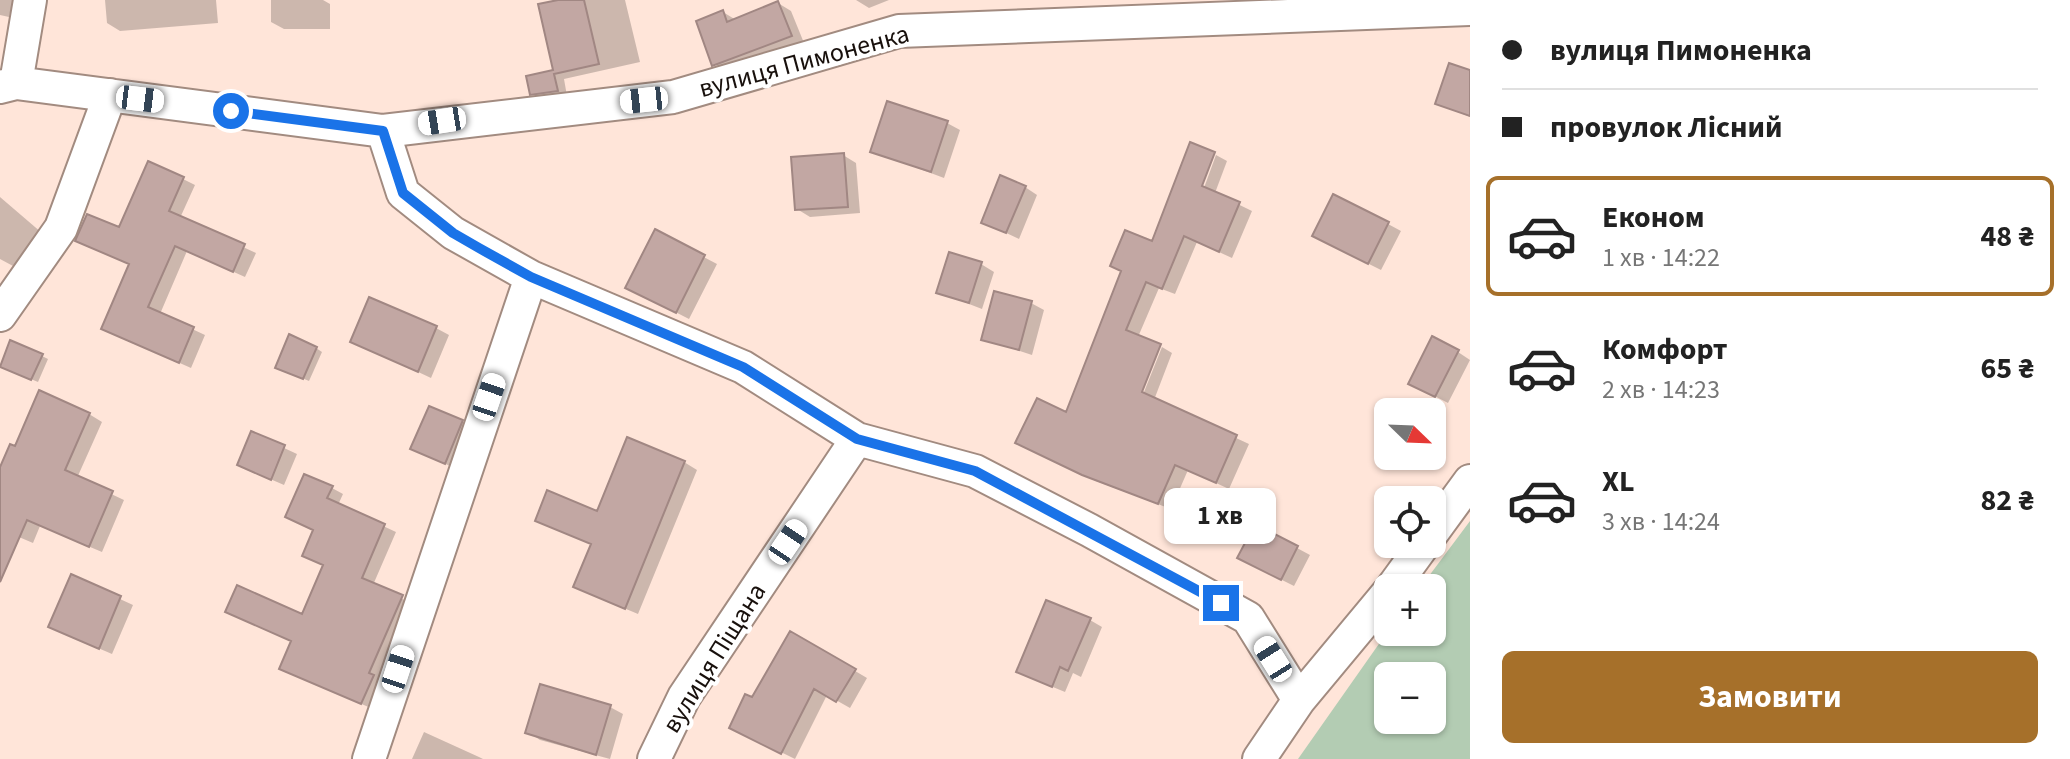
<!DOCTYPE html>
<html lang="uk">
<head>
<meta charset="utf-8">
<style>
	:root { --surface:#fff; --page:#f2f2f2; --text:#222; --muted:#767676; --line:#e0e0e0; --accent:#a6702a }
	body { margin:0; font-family:"Source Sans 3",sans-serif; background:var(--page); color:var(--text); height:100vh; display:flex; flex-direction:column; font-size:30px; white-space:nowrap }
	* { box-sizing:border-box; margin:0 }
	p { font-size:26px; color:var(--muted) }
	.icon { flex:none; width:44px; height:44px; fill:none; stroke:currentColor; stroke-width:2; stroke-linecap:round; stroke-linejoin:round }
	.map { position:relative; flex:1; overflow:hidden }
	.side { display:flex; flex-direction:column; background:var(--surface); width:600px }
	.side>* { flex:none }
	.top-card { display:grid; align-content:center; height:176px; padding:0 32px; background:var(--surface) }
	.needle { width:52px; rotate:113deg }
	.tools { position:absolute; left:1374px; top:398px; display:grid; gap:16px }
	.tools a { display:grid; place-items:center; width:72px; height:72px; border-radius:12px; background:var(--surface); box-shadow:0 2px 6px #0004; font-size:40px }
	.end { position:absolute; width:36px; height:36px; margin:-18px; border:10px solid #1a73e8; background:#fff; box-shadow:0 0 0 4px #fff }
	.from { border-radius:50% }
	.bubble { position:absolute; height:56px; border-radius:12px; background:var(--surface); box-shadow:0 2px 6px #0004; font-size:26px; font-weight:700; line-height:56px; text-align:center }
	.car { position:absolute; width:24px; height:48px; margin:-24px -12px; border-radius:10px; box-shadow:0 0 6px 2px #0007; background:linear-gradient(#fff 24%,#345 0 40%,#fff 0 76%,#345 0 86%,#fff 0) }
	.top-card b { display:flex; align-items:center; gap:28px; height:76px; font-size:30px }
	.top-card b+b { border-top:2px solid var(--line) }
	.top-card i { width:20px; height:20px; background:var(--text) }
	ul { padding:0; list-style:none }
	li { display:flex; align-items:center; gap:24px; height:120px; margin:0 16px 12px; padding:0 16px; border:4px solid transparent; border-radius:12px }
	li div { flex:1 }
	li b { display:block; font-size:30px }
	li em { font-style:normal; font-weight:700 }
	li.current { border-color:var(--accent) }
	li>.icon { width:72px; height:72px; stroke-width:1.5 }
	.action { display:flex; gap:16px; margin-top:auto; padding:16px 32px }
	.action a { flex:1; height:92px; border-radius:12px; background:var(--accent); color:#fff; font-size:32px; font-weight:700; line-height:92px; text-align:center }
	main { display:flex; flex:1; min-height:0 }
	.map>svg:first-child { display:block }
	.green { fill:#b3ccb3; fill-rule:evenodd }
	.shadow { fill:#0003 }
	.building { fill:#c2a7a3; stroke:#a18783; stroke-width:2 }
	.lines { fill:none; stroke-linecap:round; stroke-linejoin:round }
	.minor-casing { stroke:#a28b80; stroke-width:36 }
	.minor { stroke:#fff; stroke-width:32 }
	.route { stroke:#1a73e8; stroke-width:10 }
	.labels { text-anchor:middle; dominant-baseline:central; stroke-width:8; stroke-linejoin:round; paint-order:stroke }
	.street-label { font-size:26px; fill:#18100c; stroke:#fff }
</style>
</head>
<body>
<main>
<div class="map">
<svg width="1470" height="759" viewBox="0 0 1470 759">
	<rect width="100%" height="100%" fill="#ffe5d9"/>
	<path class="green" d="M 1470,521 L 1470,759 L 1298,759 L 1388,631 L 1432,632 L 1432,588 L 1420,588 ZM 1388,676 L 1432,676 L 1432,720 L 1388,720 Z"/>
	<path class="shadow" d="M 0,0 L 13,0 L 9,17 L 0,15 Z
		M 105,0 L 216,0 L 218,23 L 120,31 L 107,23 Z
		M 271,0 L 323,0 L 330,4 L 330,29 L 284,29 L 271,22 Z
		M 567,0 L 625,0 L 640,62 L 564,79 L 567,96 L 542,99 L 532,93 L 555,72 Z
		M 856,0 L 889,0 L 869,8 Z
		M 778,3 L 791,11 L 804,43 L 727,72 L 714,64 L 723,12 L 736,20 Z
		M 1470,72 L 1470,117 L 1437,103 Z
		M 947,123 L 960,130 L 944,178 L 872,151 Z
		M 843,155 L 856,163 L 860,213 L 810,217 L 797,209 Z
		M 1216,155 L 1227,161 L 1215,193 L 1252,211 L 1232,258 L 1197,242 L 1175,294 L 1159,288 L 1138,337 L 1136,401 L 1140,402 L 1162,347 L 1172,353 L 1154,400 L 1249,444 L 1229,489 L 1188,470 L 1171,509 L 1096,481 L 1030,450 L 1067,414 L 1153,244 L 1197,194 L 1201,196 Z
		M 183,179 L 195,185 L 180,218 L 256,253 L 245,277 L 187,251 L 160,314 L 205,335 L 191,368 L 103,329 L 131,265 L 89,247 L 120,230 Z
		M 1025,187 L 1037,195 L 1019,239 L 983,222 Z
		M 0,197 L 42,233 L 13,266 L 0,259 Z
		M 1388,224 L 1401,231 L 1381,270 L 1327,243 Z
		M 656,232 L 717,264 L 689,319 L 640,294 Z
		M 981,264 L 994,272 L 982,309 L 938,292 Z
		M 1031,303 L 1044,310 L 1032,355 L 984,339 Z
		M 436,328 L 449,335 L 431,378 L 352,341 Z
		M 316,348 L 322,352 L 309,381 L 283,370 Z
		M 1458,352 L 1470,360 L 1448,403 L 1423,390 Z
		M 42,356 L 48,359 L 38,382 L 7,369 Z
		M 89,414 L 102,422 L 77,478 L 124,500 L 102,552 L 40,526 L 33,543 L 0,529 L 0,473 L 16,449 Z
		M 462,422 L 475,429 L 458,470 L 413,448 Z
		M 252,433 L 297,454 L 284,485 L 252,471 Z
		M 684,462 L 697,470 L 638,614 L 588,593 L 593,545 L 537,521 L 599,513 Z
		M 332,488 L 343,494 L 338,505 L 396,532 L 373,585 L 413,604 L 373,709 L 293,674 L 293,642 L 227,612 L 304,617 L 325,565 L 315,530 L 299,523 Z
		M 1297,548 L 1310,555 L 1294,586 L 1252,565 Z
		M 72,577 L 133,605 L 112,654 L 63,633 Z
		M 1090,620 L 1102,627 L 1081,677 L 1073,673 L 1065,692 L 1031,678 Z
		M 791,633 L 867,678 L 850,708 L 827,695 L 795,759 L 744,734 L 753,700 Z
		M 610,707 L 623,714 L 610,759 L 540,740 L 528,732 Z
		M 424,732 L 479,757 L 483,759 L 412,759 Z"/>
	<path class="building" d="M 558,0 L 584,0 L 599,64 L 554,74 L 558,91 L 530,95 L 526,76 L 553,70 L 538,4 Z
		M 778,1 L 792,36 L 712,66 L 696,21 L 723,10 L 727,22 Z
		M 1449,63 L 1470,70 L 1470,116 L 1435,104 Z
		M 887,101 L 948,121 L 931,172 L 870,152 Z
		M 1190,142 L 1215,152 L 1202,186 L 1240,202 L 1219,252 L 1184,236 L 1162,289 L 1146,282 L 1126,330 L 1161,344 L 1142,392 L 1237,435 L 1216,483 L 1175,465 L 1158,504 L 1082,475 L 1015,443 L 1037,398 L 1066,412 L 1121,271 L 1110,266 L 1125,230 L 1152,241 Z
		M 844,153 L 848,207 L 795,210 L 791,157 Z
		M 148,161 L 184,177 L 169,211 L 245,244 L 233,272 L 175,246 L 148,307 L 194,327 L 179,363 L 101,329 L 129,264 L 75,241 L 87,214 L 119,227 Z
		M 1000,175 L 1026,186 L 1006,233 L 981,223 Z
		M 1333,194 L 1389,222 L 1368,264 L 1312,236 Z
		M 655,229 L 705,255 L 676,313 L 625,288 Z
		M 949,252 L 982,262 L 969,303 L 936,293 Z
		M 994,291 L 1032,301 L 1019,350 L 981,340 Z
		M 369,297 L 437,326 L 418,372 L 350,342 Z
		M 289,334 L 317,347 L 303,379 L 275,368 Z
		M 1432,336 L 1459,350 L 1435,397 L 1408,384 Z
		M 10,340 L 43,354 L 31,380 L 0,367 Z
		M 39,390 L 90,413 L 65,470 L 113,491 L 89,547 L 27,520 L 0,582 L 0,467 L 10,444 L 15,446 Z
		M 429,406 L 463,420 L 445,464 L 410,449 Z
		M 251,431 L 285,445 L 271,480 L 237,465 Z
		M 627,437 L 685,461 L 625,609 L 573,587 L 591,544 L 535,521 L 547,490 L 597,511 Z
		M 304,474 L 333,486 L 327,498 L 385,524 L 362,578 L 403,595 L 369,673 L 374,675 L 361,704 L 279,669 L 291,641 L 225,612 L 237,585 L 302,614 L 323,565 L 302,556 L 313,530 L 285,517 Z
		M 1255,524 L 1298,546 L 1281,580 L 1237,558 Z
		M 71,574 L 121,596 L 99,649 L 48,627 Z
		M 1046,600 L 1091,618 L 1068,671 L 1060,667 L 1052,687 L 1016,672 Z
		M 790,631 L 856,669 L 836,702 L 814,689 L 781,754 L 729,728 L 745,694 L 752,697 Z
		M 540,684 L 611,705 L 596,755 L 525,733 Z"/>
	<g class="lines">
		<g class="minor-casing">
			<path id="minor" d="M 16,83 L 30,0
				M 0,87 L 16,83 L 383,131 L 673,97 L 899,31 L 1470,9
				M 383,131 L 403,193 L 453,233 L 531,277 L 743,367 L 857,439 L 975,471 L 1089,530 L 1248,618 L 1299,700
				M 0,315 L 61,228 L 110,95
				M 1432,533 L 1470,481
				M 1392,588 L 1424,544
				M 369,759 L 531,277
				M 654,759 L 684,697 L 857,439
				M 1259,759 L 1299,700 L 1388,593"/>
		</g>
		<use href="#minor" class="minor"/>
	</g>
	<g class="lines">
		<path class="route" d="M 231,111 L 383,131 L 403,193 L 453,233 L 479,248 L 531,277 L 743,367 L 857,439 L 975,471 L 1221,603"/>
	</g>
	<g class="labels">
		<g class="street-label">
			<text transform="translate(804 61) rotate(-15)">вулиця Пимоненка</text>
			<text transform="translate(714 658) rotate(-58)">вулиця Піщана</text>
		</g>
	</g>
</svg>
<div class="tools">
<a><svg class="needle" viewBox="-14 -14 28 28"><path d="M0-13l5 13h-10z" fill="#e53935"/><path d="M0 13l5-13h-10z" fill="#767676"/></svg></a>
<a><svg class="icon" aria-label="locate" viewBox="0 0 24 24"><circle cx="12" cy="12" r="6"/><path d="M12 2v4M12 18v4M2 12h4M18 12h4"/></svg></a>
<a>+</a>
<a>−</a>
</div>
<i class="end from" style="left:231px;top:111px"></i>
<i class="end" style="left:1221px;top:603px"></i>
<div class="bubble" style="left:1164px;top:488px;width:112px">1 хв</div>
<i class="car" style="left:140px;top:99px;rotate:97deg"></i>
<i class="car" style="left:644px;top:100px;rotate:264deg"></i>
<i class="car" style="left:442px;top:121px;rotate:261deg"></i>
<i class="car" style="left:489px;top:397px;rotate:19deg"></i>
<i class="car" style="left:788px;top:542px;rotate:34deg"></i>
<i class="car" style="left:1273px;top:659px;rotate:328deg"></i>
<i class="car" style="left:398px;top:669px;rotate:18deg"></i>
</div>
<section class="side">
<div class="top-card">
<b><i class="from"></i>вулиця Пимоненка</b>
<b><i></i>провулок Лісний</b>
</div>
<ul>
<li class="current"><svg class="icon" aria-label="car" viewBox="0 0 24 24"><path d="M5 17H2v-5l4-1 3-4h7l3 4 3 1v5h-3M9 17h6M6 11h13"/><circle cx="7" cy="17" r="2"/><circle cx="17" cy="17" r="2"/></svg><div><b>Економ</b><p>1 хв · 14:22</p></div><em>48 ₴</em></li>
<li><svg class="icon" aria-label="car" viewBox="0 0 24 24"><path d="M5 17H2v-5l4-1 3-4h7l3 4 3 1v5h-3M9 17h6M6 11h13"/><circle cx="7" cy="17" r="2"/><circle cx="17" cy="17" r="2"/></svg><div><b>Комфорт</b><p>2 хв · 14:23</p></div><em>65 ₴</em></li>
<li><svg class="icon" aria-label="car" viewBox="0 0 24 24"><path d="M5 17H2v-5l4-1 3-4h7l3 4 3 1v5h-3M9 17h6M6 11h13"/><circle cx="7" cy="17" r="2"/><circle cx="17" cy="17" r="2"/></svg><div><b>XL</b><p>3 хв · 14:24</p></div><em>82 ₴</em></li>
</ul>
<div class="action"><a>Замовити</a></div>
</section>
</main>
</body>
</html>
